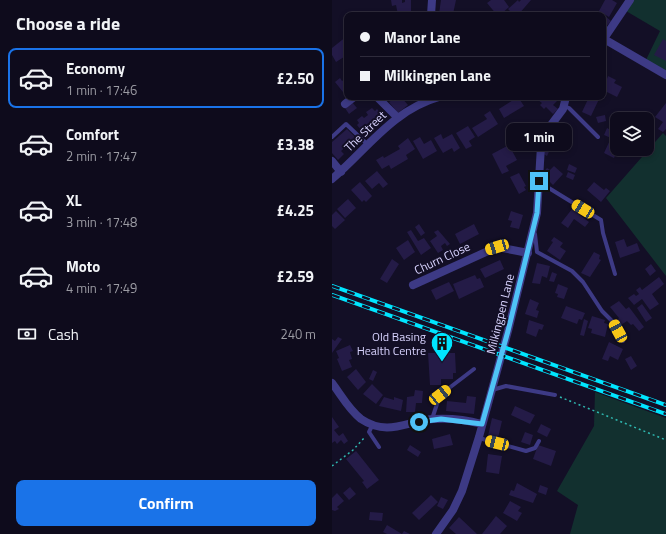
<!DOCTYPE html>
<html lang="en">
<head>
<meta charset="utf-8">
<style>
	:root { --surface:#0e0b1c; --page:#1c1929; --text:#f1f3f6; --muted:#9b9ba3; --line:#2e2b3b; --accent:#1a73e8 }
	body { margin:0; font-family:"Titillium Web",sans-serif; background:var(--page); color:var(--text); height:100vh; display:flex; flex-direction:column; font-size:15px; white-space:nowrap }
	* { box-sizing:border-box; margin:0 }
	p { font-size:13px; color:var(--muted) }
	.icon { flex:none; width:22px; height:22px; fill:none; stroke:currentColor; stroke-width:2; stroke-linecap:round; stroke-linejoin:round }
	.map { position:relative; flex:1; overflow:hidden }
	.side { display:flex; flex-direction:column; background:var(--surface); width:332px }
	.side>* { flex:none }
	.hud { position:absolute; left:12px; top:12px; width:262px; height:88px; border-radius:8px; box-shadow:0 2px 6px #0003,0 0 0 1px var(--line); display:grid; align-content:center; height:88px; padding:0 16px; background:var(--surface) }
	.controls { position:absolute; left:278px; top:112px; display:grid; gap:8px }
	.controls a { display:grid; place-items:center; width:44px; height:44px; border-radius:8px; background:var(--surface); box-shadow:0 2px 6px #0003,0 0 0 1px var(--line); font-size:20px }
	.end { position:absolute; width:18px; height:18px; margin:-9px; border:5px solid #4fc3f7; background:#111; box-shadow:0 0 0 2px #111 }
	.from { border-radius:50% }
	.bubble { position:absolute; height:28px; border-radius:8px; background:var(--surface); box-shadow:0 2px 6px #0003,0 0 0 1px var(--line); font-size:13px; font-weight:700; line-height:28px; text-align:center }
	.car { position:absolute; width:12px; height:24px; margin:-12px -6px; border-radius:5px; box-shadow:0 0 3px 1px #0007; background:linear-gradient(#f5c518 24%,#345 0 40%,#f5c518 0 76%,#345 0 86%,#f5c518 0) }
	.hud b { display:flex; align-items:center; gap:14px; height:38px; font-size:15px }
	.hud b+b { border-top:1px solid var(--line) }
	.hud i { width:10px; height:10px; background:var(--text) }
	ul { padding:0; list-style:none }
	li { display:flex; align-items:center; gap:12px; height:60px; margin:0 8px 6px; padding:0 8px; border:2px solid transparent; border-radius:8px }
	li div { flex:1 }
	li b { display:block; font-size:15px }
	li em { font-style:normal; font-weight:700 }
	li.current { border-color:var(--accent) }
	li>.icon { width:36px; height:36px; stroke-width:1.5 }
	h2 { padding:0 16px; font-size:18px; line-height:48px }
	.pay { display:flex; align-items:center; gap:10px; height:44px; padding:0 16px; font-size:15px }
	.pay p { margin-inline-start:auto }
	.button { display:flex; gap:8px; margin-top:auto; padding:8px 16px }
	.button a { flex:1; height:46px; border-radius:8px; background:var(--accent); color:#fff; font-size:16px; font-weight:700; line-height:46px; text-align:center }
	main { display:flex; flex:1; min-height:0 }
	.map>svg:first-child { display:block }
	.green { fill:#12302f }
	.building { fill:#241b47 }
	.lines { fill:none; stroke-linecap:round; stroke-linejoin:round }
	.path { stroke:#2fb8b0; stroke-width:1.5; stroke-dasharray:2 3; stroke-linecap:butt }
	.lane { stroke:#3d3a85; stroke-width:4 }
	.street { stroke:#3d3a85; stroke-width:8 }
	.rail-casing { stroke:#00e5ff; stroke-width:4 }
	.rail { stroke:#130f26; stroke-width:2.5; stroke-dasharray:8; stroke-linecap:butt }
	.route { stroke:#4fc3f7; stroke-width:5 }
	.labels { text-anchor:middle; dominant-baseline:central; stroke-width:4; stroke-linejoin:round; paint-order:stroke }
	.street-label { font-size:12px; fill:#d9d4ff; stroke:#130f26 }
	.poi-label { font-size:12px; fill:#d9d4ff; stroke:#130f26; text-anchor:end }
</style>
</head>
<body>
<main>
<section class="side">
<h2>Choose a ride</h2>
<ul>
<li class="current"><svg class="icon" aria-label="car" viewBox="0 0 24 24"><path d="M5 17H2v-5l4-1 3-4h7l3 4 3 1v5h-3M9 17h6M6 11h13"/><circle cx="7" cy="17" r="2"/><circle cx="17" cy="17" r="2"/></svg><div><b>Economy</b><p>1 min · 17:46</p></div><em>£2.50</em></li>
<li><svg class="icon" aria-label="car" viewBox="0 0 24 24"><path d="M5 17H2v-5l4-1 3-4h7l3 4 3 1v5h-3M9 17h6M6 11h13"/><circle cx="7" cy="17" r="2"/><circle cx="17" cy="17" r="2"/></svg><div><b>Comfort</b><p>2 min · 17:47</p></div><em>£3.38</em></li>
<li><svg class="icon" aria-label="car" viewBox="0 0 24 24"><path d="M5 17H2v-5l4-1 3-4h7l3 4 3 1v5h-3M9 17h6M6 11h13"/><circle cx="7" cy="17" r="2"/><circle cx="17" cy="17" r="2"/></svg><div><b>XL</b><p>3 min · 17:48</p></div><em>£4.25</em></li>
<li><svg class="icon" aria-label="car" viewBox="0 0 24 24"><path d="M5 17H2v-5l4-1 3-4h7l3 4 3 1v5h-3M9 17h6M6 11h13"/><circle cx="7" cy="17" r="2"/><circle cx="17" cy="17" r="2"/></svg><div><b>Moto</b><p>4 min · 17:49</p></div><em>£2.59</em></li>
</ul>
<div class="pay"><svg class="icon" aria-label="cash" viewBox="0 0 24 24"><path d="M3 7h18v10H3z"/><circle cx="12" cy="12" r="2"/></svg>Cash<p>240 m</p></div>
<div class="button"><a>Confirm</a></div>
</section>
<div class="map">
<svg width="334" height="534" viewBox="0 0 334 534">
	<rect width="100%" height="100%" fill="#130f26"/>
	<path class="green" d="M 301,0 L 334,0 L 334,74 L 313,62 L 328,31 L 294,11 Z
		M 331,133 L 334,136 L 334,276 L 274,198 Z
		M 263,392 L 334,418 L 334,534 L 238,534 L 246,505 L 225,491 L 262,426 Z"/>
	<path class="building" d="M 59,0 L 70,0 L 70,3 L 73,2 L 73,0 L 79,0 L 79,12 L 66,15 L 64,5 L 60,6 Z
		M 109,0 L 124,0 L 121,14 L 107,14 Z
		M 159,0 L 172,0 L 177,7 L 168,15 L 165,15 L 155,3 Z
		M 186,0 L 187,2 L 189,0 L 199,0 L 186,15 L 182,15 L 176,9 Z
		M 273,0 L 280,0 L 285,3 L 277,17 L 267,11 Z
		M 267,11 L 279,21 L 271,30 L 271,15 L 264,15 Z
		M 15,36 L 15,55 L 4,62 L 0,55 L 0,48 Z
		M 331,39 L 334,41 L 334,61 L 322,55 Z
		M 276,76 L 284,80 L 282,83 L 290,87 L 285,97 L 271,90 Z
		M 8,78 L 10,81 L 13,79 L 15,82 L 15,97 L 3,82 Z
		M 64,97 L 69,97 L 76,105 L 66,113 L 57,102 Z
		M 186,97 L 192,106 L 172,118 L 167,109 Z
		M 209,97 L 216,99 L 221,97 L 225,101 L 221,105 L 226,109 L 221,114 L 214,107 L 212,109 L 208,105 L 210,103 L 206,100 Z
		M 257,97 L 268,97 L 259,116 L 250,112 Z
		M 20,102 L 25,108 L 17,114 L 13,108 Z
		M 334,103 L 334,129 L 331,132 L 326,129 L 331,122 L 323,117 Z
		M 40,108 L 43,111 L 45,109 L 52,117 L 32,134 L 25,125 L 27,123 L 25,120 L 30,116 L 32,118 L 36,115 L 34,112 Z
		M 158,111 L 166,124 L 146,137 L 140,128 L 155,119 L 152,115 Z
		M 273,115 L 274,121 L 266,123 L 264,117 Z
		M 229,123 L 235,127 L 234,129 L 237,131 L 229,144 L 220,139 Z
		M 196,125 L 198,130 L 202,127 L 205,132 L 192,139 L 190,135 L 194,133 L 191,128 Z
		M 136,126 L 143,137 L 137,141 L 140,146 L 134,149 L 124,133 Z
		M 275,128 L 282,132 L 279,138 L 272,135 Z
		M 15,129 L 24,138 L 9,151 L 12,154 L 6,160 L 0,153 L 0,142 Z
		M 109,134 L 111,139 L 120,134 L 128,148 L 122,152 L 120,148 L 111,153 L 102,138 Z
		M 88,137 L 92,144 L 99,140 L 105,151 L 91,159 L 81,141 Z
		M 76,138 L 83,149 L 74,155 L 76,159 L 59,169 L 57,165 L 50,169 L 44,160 L 51,156 L 52,158 L 68,149 L 66,146 Z
		M 279,138 L 285,141 L 286,149 L 282,158 L 272,153 Z
		M 216,141 L 221,143 L 215,156 L 210,153 Z
		M 177,145 L 185,160 L 174,166 L 177,171 L 170,174 L 160,154 Z
		M 237,164 L 245,168 L 243,173 L 235,170 Z
		M 222,166 L 231,174 L 221,185 L 210,174 L 215,168 L 218,170 Z
		M 45,171 L 56,184 L 51,188 L 47,183 L 40,189 L 33,181 Z
		M 236,172 L 243,175 L 241,180 L 234,177 Z
		M 187,173 L 194,186 L 192,187 L 194,190 L 187,194 L 178,177 Z
		M 28,182 L 40,196 L 34,202 L 32,200 L 30,202 L 19,190 Z
		M 262,182 L 272,190 L 274,188 L 278,191 L 269,202 L 255,190 Z
		M 16,199 L 24,208 L 13,218 L 5,209 Z
		M 240,209 L 257,222 L 253,227 L 242,219 L 236,228 L 229,223 Z
		M 4,211 L 13,220 L 3,229 L 0,226 L 0,215 Z
		M 179,211 L 191,215 L 187,229 L 178,227 L 180,221 L 176,220 Z
		M 87,224 L 93,233 L 89,236 L 83,227 Z
		M 142,224 L 147,234 L 128,244 L 123,234 Z
		M 79,230 L 86,241 L 92,238 L 99,248 L 89,255 L 75,232 Z
		M 106,230 L 118,244 L 115,246 L 113,243 L 109,246 L 111,250 L 106,253 L 98,241 L 105,236 L 102,232 Z
		M 222,237 L 231,243 L 228,247 L 234,251 L 228,260 L 215,251 L 221,242 L 219,241 Z
		M 292,239 L 295,247 L 305,243 L 308,251 L 288,258 L 283,242 Z
		M 76,240 L 83,252 L 72,260 L 64,248 Z
		M 262,252 L 268,255 L 267,259 L 269,260 L 258,277 L 249,273 Z
		M 60,259 L 67,264 L 55,283 L 48,279 Z
		M 168,260 L 172,269 L 153,278 L 148,269 Z
		M 205,263 L 218,266 L 215,278 L 210,276 L 208,284 L 200,283 Z
		M 319,264 L 324,271 L 318,276 L 313,269 Z
		M 220,272 L 225,274 L 222,282 L 217,281 Z
		M 143,275 L 145,279 L 148,278 L 152,287 L 127,299 L 121,284 Z
		M 327,277 L 332,284 L 320,294 L 327,304 L 318,310 L 310,299 L 302,305 L 296,298 L 302,294 L 304,296 L 307,294 L 304,290 L 308,287 L 310,290 Z
		M 117,282 L 122,291 L 104,300 L 99,290 Z
		M 226,284 L 236,288 L 232,299 L 225,297 L 226,294 L 223,293 Z
		M 198,299 L 207,303 L 204,310 L 207,311 L 205,318 L 193,314 Z
		M 287,301 L 294,309 L 297,307 L 312,327 L 307,331 L 301,324 L 299,325 L 295,321 L 289,325 L 285,320 L 287,318 L 278,307 Z
		M 310,304 L 320,318 L 314,322 L 305,308 Z
		M 234,306 L 253,313 L 250,320 L 247,319 L 245,324 L 229,318 Z
		M 260,316 L 273,320 L 272,323 L 276,324 L 273,337 L 259,333 L 260,329 L 256,328 Z
		M 252,319 L 256,321 L 252,336 L 248,335 Z
		M 197,320 L 212,325 L 210,330 L 207,329 L 204,337 L 194,333 Z
		M 6,337 L 10,339 L 0,353 L 0,339 L 3,341 Z
		M 277,342 L 291,349 L 286,360 L 278,356 L 276,361 L 270,359 Z
		M 18,345 L 21,351 L 18,352 L 20,359 L 17,360 L 20,367 L 10,371 L 5,359 L 7,358 L 4,351 Z
		M 96,353 L 123,353 L 124,373 L 121,373 L 121,379 L 109,379 L 109,385 L 98,385 Z
		M 299,356 L 305,366 L 299,370 L 293,359 Z
		M 24,369 L 34,382 L 26,390 L 15,377 Z
		M 41,370 L 45,372 L 41,381 L 37,379 Z
		M 40,384 L 51,395 L 44,404 L 31,394 Z
		M 83,390 L 91,391 L 90,403 L 84,403 L 83,412 L 74,412 L 75,397 L 82,396 Z
		M 135,396 L 144,397 L 142,414 L 114,411 L 115,401 L 134,403 Z
		M 52,397 L 62,400 L 62,397 L 71,400 L 69,411 L 47,406 Z
		M 183,406 L 203,415 L 198,424 L 179,415 Z
		M 0,417 L 7,427 L 2,430 L 7,436 L 11,433 L 16,441 L 12,444 L 9,440 L 5,444 L 3,441 L 0,443 Z
		M 160,418 L 170,421 L 166,438 L 156,436 Z
		M 209,424 L 219,429 L 215,437 L 205,432 Z
		M 193,432 L 201,435 L 198,445 L 189,442 Z
		M 118,434 L 121,445 L 102,449 L 100,439 Z
		M 78,445 L 89,452 L 86,457 L 75,450 Z
		M 206,445 L 224,451 L 219,466 L 201,459 Z
		M 24,451 L 47,480 L 35,489 L 30,482 L 32,481 L 14,459 Z
		M 156,454 L 170,456 L 167,474 L 154,472 Z
		M 185,483 L 205,494 L 201,503 L 177,495 L 179,490 L 182,491 Z
		M 208,485 L 216,488 L 214,495 L 206,492 Z
		M 18,487 L 24,494 L 17,500 L 11,493 Z
		M 5,493 L 12,501 L 5,507 L 7,509 L 3,511 L 0,510 L 0,498 Z
		M 99,495 L 106,502 L 87,520 L 80,513 Z
		M 109,497 L 116,500 L 111,509 L 105,506 Z
		M 178,501 L 189,507 L 186,511 L 190,513 L 185,521 L 171,513 Z
		M 38,512 L 51,513 L 50,521 L 37,520 Z
		M 164,516 L 175,526 L 168,534 L 150,534 Z
		M 127,517 L 145,534 L 124,534 L 117,528 Z
		M 55,525 L 70,534 L 72,531 L 78,534 L 55,534 L 51,532 Z"/>
	<g class="lines">
		<path class="path" d="M 228,397 L 334,440
			M 0,466 L 21,450 L 33,437"/>
		<path class="lane" d="M 232,106 L 237,108 L 266,137
			M 0,137 L 14,124 L 35,144
			M 207,182 L 269,220 L 271,233 L 283,274
			M 203,234 L 205,252 L 240,271 L 251,282 L 270,311 L 280,321 L 291,341
			M 160,390 L 174,386 L 223,395
			M 100,419 L 108,395 L 142,369
			M 41,424 L 37,432 L 47,447
			M 147,438 L 194,451 L 203,448 L 207,441"/>
		<path class="street" d="M 99,15 L 100,0
			M 272,39 L 334,75
			M 271,40 L 298,0
			M 45,97 L 65,117
			M 13,104 L 22,97
			M 0,161 L 9,172
			M 0,179 C 35,149 61,110 107,97
			M 81,285 L 165,247 L 196,253
			M 0,383 C 9,395 17,410 29,419 C 56,437 75,421 101,419 C 116,418 135,420 150,424
			M 104,534 L 121,510 L 130,491 L 147,437 L 176,331 L 205,213 L 209,146 L 213,133 L 231,109 L 234,97"/>
		<g class="rail-casing">
			<path id="rail" d="M 0,286 L 334,405
				M 0,295 L 334,414"/>
		</g>
		<use href="#rail" class="rail"/>
	</g>
	<g class="lines">
		<path class="route" d="M 87,422 L 109,419 L 150,424 L 176,331 L 205,213 L 207,181"/>
	</g>
	<defs>
		<g id="building-pin" transform="scale(1.15)"><path d="M0 17L-7.5 6A9.5 9.5 0 1 1 7.5 6Z" fill="#00e5ff" stroke="#130f26"/><path d="M-4-6H4V6H1V3H-1V6H-4ZM-2.5-4.3h1.7v1.8h-1.7ZM.8-4.3h1.7v1.8H.8ZM-2.5-1h1.7V.8h-1.7ZM.8-1h1.7V.8H.8Z" fill="#111"/></g>
	</defs>
	<g fill-rule="evenodd">
		<use href="#building-pin" x="110" y="343"/>
	</g>
	<g class="labels">
		<g class="street-label">
			<text transform="translate(33 131) rotate(-44)">The Street</text>
			<text transform="translate(110 258) rotate(-25)">Churn Close</text>
			<text transform="translate(168 314) rotate(-76)">Milkingpen Lane</text>
		</g>
		<g class="poi-label">
			<text x="94" y="336">Old Basing<tspan x="94" dy="14">Health Centre</tspan></text>
		</g>
	</g>
</svg>
<div class="controls">
<a><svg class="icon" aria-label="layers" viewBox="0 0 24 24"><path d="M12 4l9 5-9 5-9-5zM3 14l9 5 9-5"/></svg></a>
</div>
<i class="end from" style="left:87px;top:422px"></i>
<i class="end" style="left:207px;top:181px"></i>
<div class="bubble" style="left:174px;top:123px;width:66px">1 min</div>
<i class="car" style="left:251px;top:209px;rotate:301deg"></i>
<i class="car" style="left:165px;top:247px;rotate:253deg"></i>
<i class="car" style="left:286px;top:331px;rotate:331deg"></i>
<i class="car" style="left:108px;top:395px;rotate:52deg"></i>
<i class="car" style="left:165px;top:443px;rotate:284deg"></i>
<div class="hud">
<b><i class="from"></i>Manor Lane</b>
<b><i></i>Milkingpen Lane</b>
</div>
</div>
</main>
</body>
</html>
